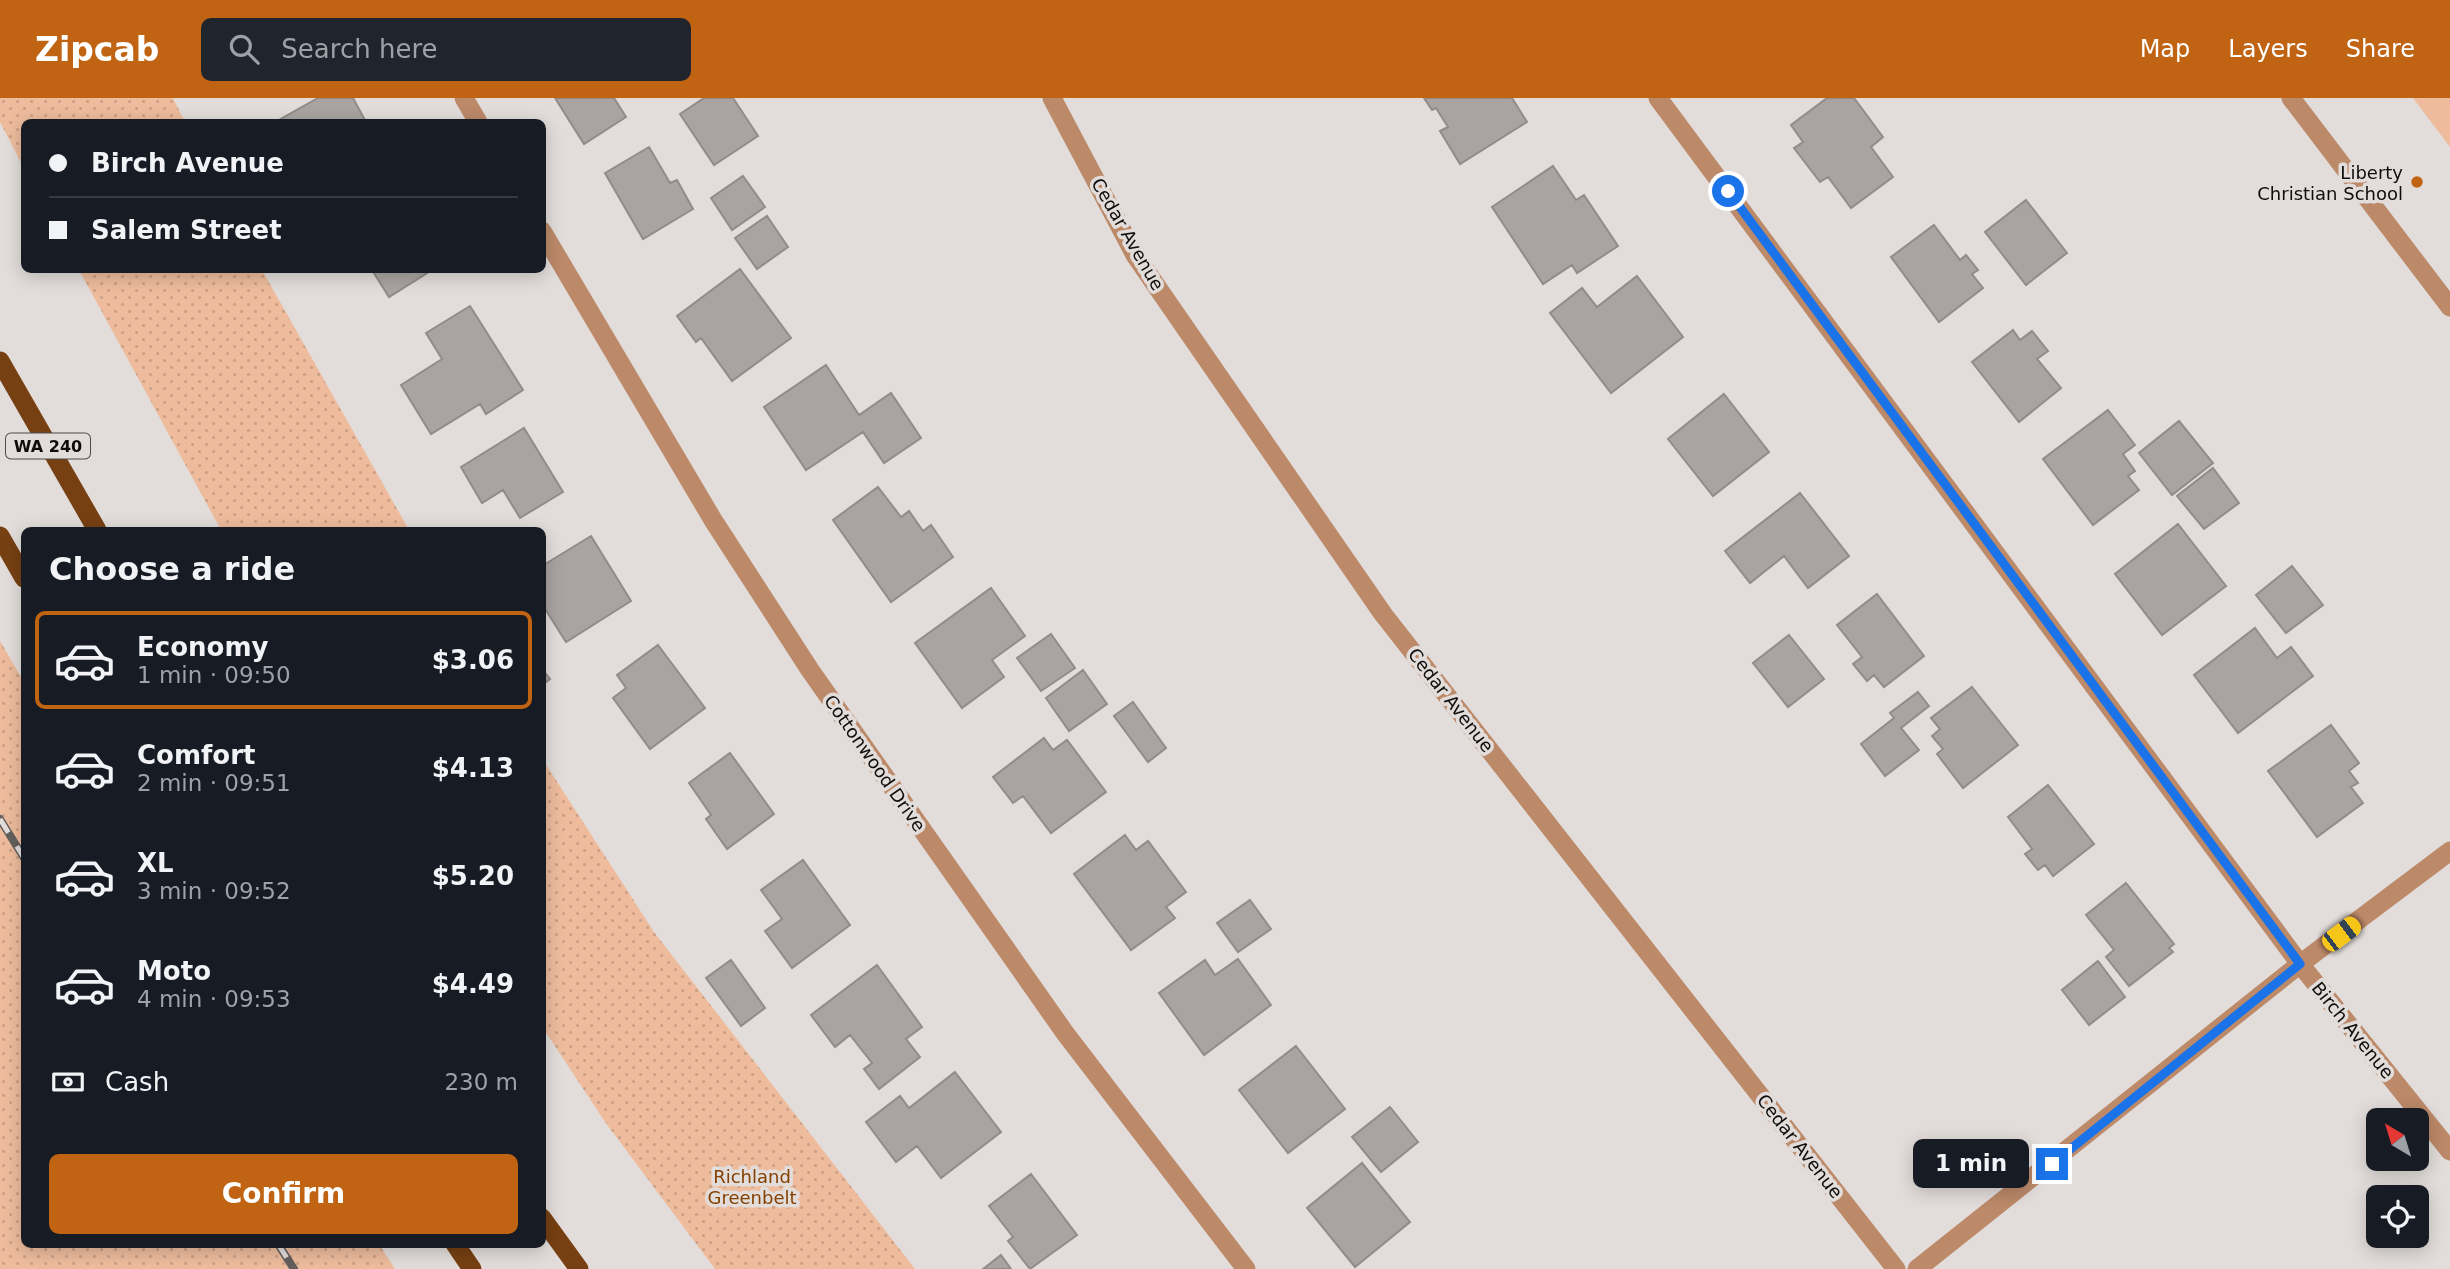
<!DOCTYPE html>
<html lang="en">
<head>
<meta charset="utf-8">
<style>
	:root { --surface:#171b24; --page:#20242c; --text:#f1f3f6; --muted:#9ea1a6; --line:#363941; --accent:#c06413 }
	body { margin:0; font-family:"DejaVu Sans",sans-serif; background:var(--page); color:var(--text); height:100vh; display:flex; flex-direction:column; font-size:26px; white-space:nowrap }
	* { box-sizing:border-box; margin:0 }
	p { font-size:23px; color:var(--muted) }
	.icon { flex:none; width:38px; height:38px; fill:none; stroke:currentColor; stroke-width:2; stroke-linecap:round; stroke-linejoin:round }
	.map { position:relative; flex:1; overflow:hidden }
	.panel { position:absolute; left:21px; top:429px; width:525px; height:721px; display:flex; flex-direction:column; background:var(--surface); border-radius:10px; box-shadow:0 4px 18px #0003 }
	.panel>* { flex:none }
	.guide { position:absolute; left:21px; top:21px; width:525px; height:154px; border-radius:10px; box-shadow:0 4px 18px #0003; display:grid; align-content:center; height:154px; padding:0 28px; background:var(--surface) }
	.needle { width:46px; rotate:322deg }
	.tools { position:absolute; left:2366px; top:1010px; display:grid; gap:14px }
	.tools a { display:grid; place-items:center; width:63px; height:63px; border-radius:10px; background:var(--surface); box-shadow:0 4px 18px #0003; font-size:35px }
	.end { position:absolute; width:32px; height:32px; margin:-16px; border:9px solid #1a73e8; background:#fff; box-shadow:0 0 0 4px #fff }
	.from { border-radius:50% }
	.bubble { position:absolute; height:49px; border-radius:10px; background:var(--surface); box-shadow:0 4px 18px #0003; font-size:23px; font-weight:700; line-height:49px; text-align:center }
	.car { position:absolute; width:21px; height:42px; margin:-21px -10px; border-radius:9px; box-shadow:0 0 5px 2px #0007; background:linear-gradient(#f5c518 24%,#345 0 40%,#f5c518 0 76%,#345 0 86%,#f5c518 0) }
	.guide b { display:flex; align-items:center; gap:24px; height:66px; font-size:26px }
	.guide b+b { border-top:2px solid var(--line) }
	.guide i { width:18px; height:18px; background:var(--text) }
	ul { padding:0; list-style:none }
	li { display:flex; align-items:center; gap:21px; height:98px; margin:0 14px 10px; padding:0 14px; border:4px solid transparent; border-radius:10px }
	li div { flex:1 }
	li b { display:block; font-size:26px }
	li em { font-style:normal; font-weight:700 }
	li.on { border-color:var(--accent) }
	li>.icon { width:63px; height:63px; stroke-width:1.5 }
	h2 { padding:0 28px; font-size:32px; line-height:84px }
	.pay { display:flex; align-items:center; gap:18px; height:77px; padding:0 28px; font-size:26px }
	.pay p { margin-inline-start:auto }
	.button { display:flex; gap:14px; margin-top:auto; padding:14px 28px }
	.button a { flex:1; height:80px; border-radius:10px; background:var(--accent); color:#fff; font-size:28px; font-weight:700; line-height:80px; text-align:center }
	header { display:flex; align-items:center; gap:42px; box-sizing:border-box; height:98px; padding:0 35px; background:var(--accent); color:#fff }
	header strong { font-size:33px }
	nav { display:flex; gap:38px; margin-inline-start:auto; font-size:24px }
	.search { width:490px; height:63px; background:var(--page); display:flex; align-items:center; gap:18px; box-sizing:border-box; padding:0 24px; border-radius:10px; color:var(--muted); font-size:26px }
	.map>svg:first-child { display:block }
	.grass { fill:url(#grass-dots) }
	.garden { fill:#eebc9d }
	.building { fill:#a9a4a1; stroke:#918c89; stroke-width:2 }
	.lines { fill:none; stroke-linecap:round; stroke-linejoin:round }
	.minor { stroke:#bc8969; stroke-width:19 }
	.tertiary { stroke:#bc8969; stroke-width:19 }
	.trunk { stroke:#764012; stroke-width:19 }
	.rail-casing { stroke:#625f5d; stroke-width:8 }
	.rail { stroke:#e2ddda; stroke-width:5; stroke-dasharray:16; stroke-linecap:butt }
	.route { stroke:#1a73e8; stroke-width:9 }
	.poi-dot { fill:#c06413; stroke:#e2ddda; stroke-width:2.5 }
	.labels { text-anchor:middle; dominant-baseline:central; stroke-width:7; stroke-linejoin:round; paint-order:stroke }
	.shield { fill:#e2ddda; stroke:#4e4b4a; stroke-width:2 }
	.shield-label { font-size:16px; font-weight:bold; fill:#0f0d0c }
	.poi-label { font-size:18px; fill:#0f0d0c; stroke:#e2ddda; text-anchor:end }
	.street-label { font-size:18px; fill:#0f0d0c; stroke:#e2ddda }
	.park-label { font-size:18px; fill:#844000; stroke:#e2ddda }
</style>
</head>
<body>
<header>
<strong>Zipcab</strong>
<div class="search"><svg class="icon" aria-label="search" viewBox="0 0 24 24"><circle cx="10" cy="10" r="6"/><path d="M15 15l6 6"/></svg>Search here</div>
<nav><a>Map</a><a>Layers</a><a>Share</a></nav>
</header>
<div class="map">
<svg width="2450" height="1171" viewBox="0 0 2450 1171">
	<defs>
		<pattern id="grass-dots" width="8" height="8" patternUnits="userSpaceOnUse" patternTransform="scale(1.75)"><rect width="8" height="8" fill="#eebc9d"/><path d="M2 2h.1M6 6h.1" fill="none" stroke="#cba086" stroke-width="1.8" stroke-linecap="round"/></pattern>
	</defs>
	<rect width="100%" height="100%" fill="#e2ddda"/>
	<path class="grass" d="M 0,0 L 173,0 L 185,24 L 24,24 L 24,70 L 0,24 Z
		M 79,172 L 262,172 L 409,432 L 221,432 Z
		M 0,543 L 24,584 L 24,1146 L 379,1146 L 395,1171 L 0,1171 Z
		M 543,662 L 654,834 L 915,1171 L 715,1171 L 605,1024 L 543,930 Z"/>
	<path class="garden" d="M 2413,0 L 2450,0 L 2450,49 Z"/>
	<path class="building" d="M 318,0 L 353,0 L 366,24 L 280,24 L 279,22 Z
		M 555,0 L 614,0 L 626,19 L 584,46 Z
		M 704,0 L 733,0 L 758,38 L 714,67 L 680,16 Z
		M 1424,0 L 1512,0 L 1527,24 L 1460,66 L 1440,33 L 1448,29 L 1436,10 L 1432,12 Z
		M 1827,0 L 1854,0 L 1883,39 L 1871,49 L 1893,79 L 1851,110 L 1828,79 L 1820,84 L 1794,50 L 1803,44 L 1791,27 Z
		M 649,49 L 670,85 L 677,82 L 693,111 L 643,141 L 605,75 Z
		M 1553,68 L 1576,102 L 1584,97 L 1618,148 L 1577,175 L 1572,167 L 1543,186 L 1492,109 Z
		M 743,78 L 765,109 L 732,132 L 711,100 Z
		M 2026,102 L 2067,155 L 2026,187 L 1985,134 Z
		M 767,118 L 788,149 L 757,171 L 735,140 Z
		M 1934,127 L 1960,162 L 1966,157 L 1978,172 L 1972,176 L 1983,190 L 1939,224 L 1891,159 Z
		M 740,171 L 791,240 L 732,283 L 701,240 L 696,244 L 677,218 Z
		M 372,172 L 432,172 L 389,199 Z
		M 1637,178 L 1683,239 L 1611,295 L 1550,215 L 1582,190 L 1597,209 Z
		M 470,208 L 523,292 L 486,316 L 480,306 L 431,336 L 401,287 L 442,261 L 426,235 Z
		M 2013,232 L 2020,242 L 2032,233 L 2048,253 L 2037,261 L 2061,290 L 2019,324 L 1972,264 Z
		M 826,267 L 859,317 L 891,295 L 921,340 L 884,365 L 863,334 L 806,372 L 764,309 Z
		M 1724,296 L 1769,354 L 1713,398 L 1668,341 Z
		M 2108,312 L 2135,347 L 2123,356 L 2135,373 L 2128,378 L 2139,392 L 2093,427 L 2043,361 Z
		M 2179,323 L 2213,365 L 2172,397 L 2139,355 Z
		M 524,330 L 563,394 L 520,420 L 503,392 L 482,405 L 461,369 Z
		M 2213,370 L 2239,405 L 2204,431 L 2177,398 Z
		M 878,389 L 901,419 L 909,413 L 923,433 L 931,427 L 953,459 L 891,504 L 833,422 Z
		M 1800,395 L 1849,458 L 1808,490 L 1784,458 L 1750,485 L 1725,453 Z
		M 2178,426 L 2226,488 L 2162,537 L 2115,476 Z
		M 591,438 L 631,503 L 566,544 L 542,506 L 542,468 Z
		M 2292,468 L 2323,507 L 2286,535 L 2256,497 Z
		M 991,490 L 1025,538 L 992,562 L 1004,579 L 962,610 L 915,545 Z
		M 1877,496 L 1924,558 L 1884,589 L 1874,577 L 1867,583 L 1853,566 L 1862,559 L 1837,527 Z
		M 2255,530 L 2277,560 L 2291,549 L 2313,578 L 2238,635 L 2194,577 Z
		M 1051,536 L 1075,570 L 1041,593 L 1017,560 Z
		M 1789,537 L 1824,581 L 1788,609 L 1753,565 Z
		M 658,547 L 705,610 L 650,651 L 613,600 L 626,590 L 617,577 Z
		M 542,571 L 550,581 L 542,587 Z
		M 1083,572 L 1107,606 L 1069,633 L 1046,600 Z
		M 1972,589 L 2018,647 L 1963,690 L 1937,656 L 1943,651 L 1932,638 L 1940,631 L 1931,620 Z
		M 1918,594 L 1929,608 L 1901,630 L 1919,652 L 1885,678 L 1861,646 L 1894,620 L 1890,615 Z
		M 1133,604 L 1166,650 L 1148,664 L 1114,618 Z
		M 2331,627 L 2359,665 L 2349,673 L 2358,685 L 2351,689 L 2363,705 L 2317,739 L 2268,673 Z
		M 1044,640 L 1053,652 L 1067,642 L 1106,694 L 1051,735 L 1023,698 L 1013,705 L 993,679 Z
		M 730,655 L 774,716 L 727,751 L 706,721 L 711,717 L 689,685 Z
		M 2048,687 L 2094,746 L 2053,778 L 2045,767 L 2038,772 L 2025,756 L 2032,751 L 2008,719 Z
		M 1125,737 L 1136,752 L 1148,743 L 1186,794 L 1166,809 L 1175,820 L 1131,852 L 1074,776 Z
		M 803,762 L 850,827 L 792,870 L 765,833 L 782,821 L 761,792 Z
		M 2126,785 L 2174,846 L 2169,850 L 2173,854 L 2129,888 L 2106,859 L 2114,852 L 2086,817 Z
		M 1250,802 L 1271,831 L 1238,854 L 1217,825 Z
		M 1238,861 L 1271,907 L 1204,957 L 1159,895 L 1205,862 L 1215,877 Z
		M 731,862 L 765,910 L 741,928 L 706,880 Z
		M 2098,863 L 2125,899 L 2089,927 L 2062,892 Z
		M 877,867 L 922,929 L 906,941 L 920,959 L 879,991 L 864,971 L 872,965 L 850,937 L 835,949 L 811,917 Z
		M 1296,948 L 1345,1011 L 1288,1055 L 1239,992 Z
		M 955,974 L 1001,1034 L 941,1080 L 917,1048 L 896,1064 L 866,1024 L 900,998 L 909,1010 Z
		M 1390,1009 L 1418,1044 L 1381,1074 L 1352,1039 Z
		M 1362,1065 L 1410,1124 L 1355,1169 L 1307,1110 Z
		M 1031,1076 L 1077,1137 L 1030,1171 L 1008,1143 L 1013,1139 L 989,1108 Z
		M 1001,1157 L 1011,1171 L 983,1171 Z"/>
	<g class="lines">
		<path class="minor" d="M 1052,0 L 1135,157 L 1383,516 L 1896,1171
			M 1658,0 L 2300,866 L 2450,1053
			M 2291,0 L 2450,209
			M 1917,1171 L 2300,866 L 2450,753"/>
		<path class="tertiary" d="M 464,0 L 478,24
			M 542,133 L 713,422 L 810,572 L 1065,935 L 1246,1171"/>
		<path class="trunk" d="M 0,263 L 97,432
			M 0,438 L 24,480
			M 542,1120 L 579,1171
			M 455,1146 L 472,1171"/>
		<g class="rail-casing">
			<path id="rail" d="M 0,721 L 24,760
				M 278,1146 L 294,1171"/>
		</g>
		<use href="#rail" class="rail"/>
	</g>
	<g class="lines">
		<path class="route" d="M 1728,93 L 2300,866 L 2052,1066"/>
	</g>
	<circle class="poi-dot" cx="2417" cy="84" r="7"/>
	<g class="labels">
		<rect class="shield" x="6" y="335.5" width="84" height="25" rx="5"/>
		<g class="shield-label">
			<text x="48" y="348">WA 240</text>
		</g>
		<g class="poi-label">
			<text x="2403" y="74">Liberty<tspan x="2403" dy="21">Christian School</tspan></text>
		</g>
		<g class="street-label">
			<text transform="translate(1128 136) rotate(60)">Cedar Avenue</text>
			<text transform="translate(1451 602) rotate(52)">Cedar Avenue</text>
			<text transform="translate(875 665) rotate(55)">Cottonwood Drive</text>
			<text transform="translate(2353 932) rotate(51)">Birch Avenue</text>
			<text transform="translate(1800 1048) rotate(52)">Cedar Avenue</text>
		</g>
		<g class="park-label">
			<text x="752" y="1078">Richland<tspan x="752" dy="21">Greenbelt</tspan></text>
		</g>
	</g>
</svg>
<div class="tools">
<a><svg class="needle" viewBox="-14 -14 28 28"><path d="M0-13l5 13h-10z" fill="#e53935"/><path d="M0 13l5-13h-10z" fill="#9ea1a6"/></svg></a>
<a><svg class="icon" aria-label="locate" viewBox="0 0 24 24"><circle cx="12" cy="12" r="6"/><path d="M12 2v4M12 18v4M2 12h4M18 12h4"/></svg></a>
</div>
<i class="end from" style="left:1728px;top:93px"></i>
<i class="end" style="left:2052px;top:1066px"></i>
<div class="bubble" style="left:1913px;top:1041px;width:116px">1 min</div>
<i class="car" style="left:2341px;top:836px;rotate:53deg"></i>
<div class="guide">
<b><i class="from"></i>Birch Avenue</b>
<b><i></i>Salem Street</b>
</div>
<section class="panel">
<h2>Choose a ride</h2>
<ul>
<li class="on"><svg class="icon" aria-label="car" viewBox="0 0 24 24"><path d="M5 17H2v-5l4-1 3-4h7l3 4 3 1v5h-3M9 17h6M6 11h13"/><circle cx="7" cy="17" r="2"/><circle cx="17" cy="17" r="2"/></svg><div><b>Economy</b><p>1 min · 09:50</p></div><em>$3.06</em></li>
<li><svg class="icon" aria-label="car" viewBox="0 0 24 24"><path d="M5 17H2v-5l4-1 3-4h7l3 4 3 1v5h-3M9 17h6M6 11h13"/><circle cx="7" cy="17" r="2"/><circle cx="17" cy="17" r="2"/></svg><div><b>Comfort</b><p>2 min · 09:51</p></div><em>$4.13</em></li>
<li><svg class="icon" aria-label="car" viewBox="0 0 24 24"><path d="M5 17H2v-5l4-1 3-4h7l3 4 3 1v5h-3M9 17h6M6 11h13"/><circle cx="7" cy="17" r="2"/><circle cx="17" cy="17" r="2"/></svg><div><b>XL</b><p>3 min · 09:52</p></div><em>$5.20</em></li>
<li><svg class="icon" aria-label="car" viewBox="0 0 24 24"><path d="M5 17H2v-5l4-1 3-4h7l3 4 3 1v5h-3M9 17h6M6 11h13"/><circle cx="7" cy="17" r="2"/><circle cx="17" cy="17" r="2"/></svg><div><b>Moto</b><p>4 min · 09:53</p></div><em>$4.49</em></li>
</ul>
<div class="pay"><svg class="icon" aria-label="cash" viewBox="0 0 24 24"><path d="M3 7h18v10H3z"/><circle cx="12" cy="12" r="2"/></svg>Cash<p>230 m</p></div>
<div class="button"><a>Confirm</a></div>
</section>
</div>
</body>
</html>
